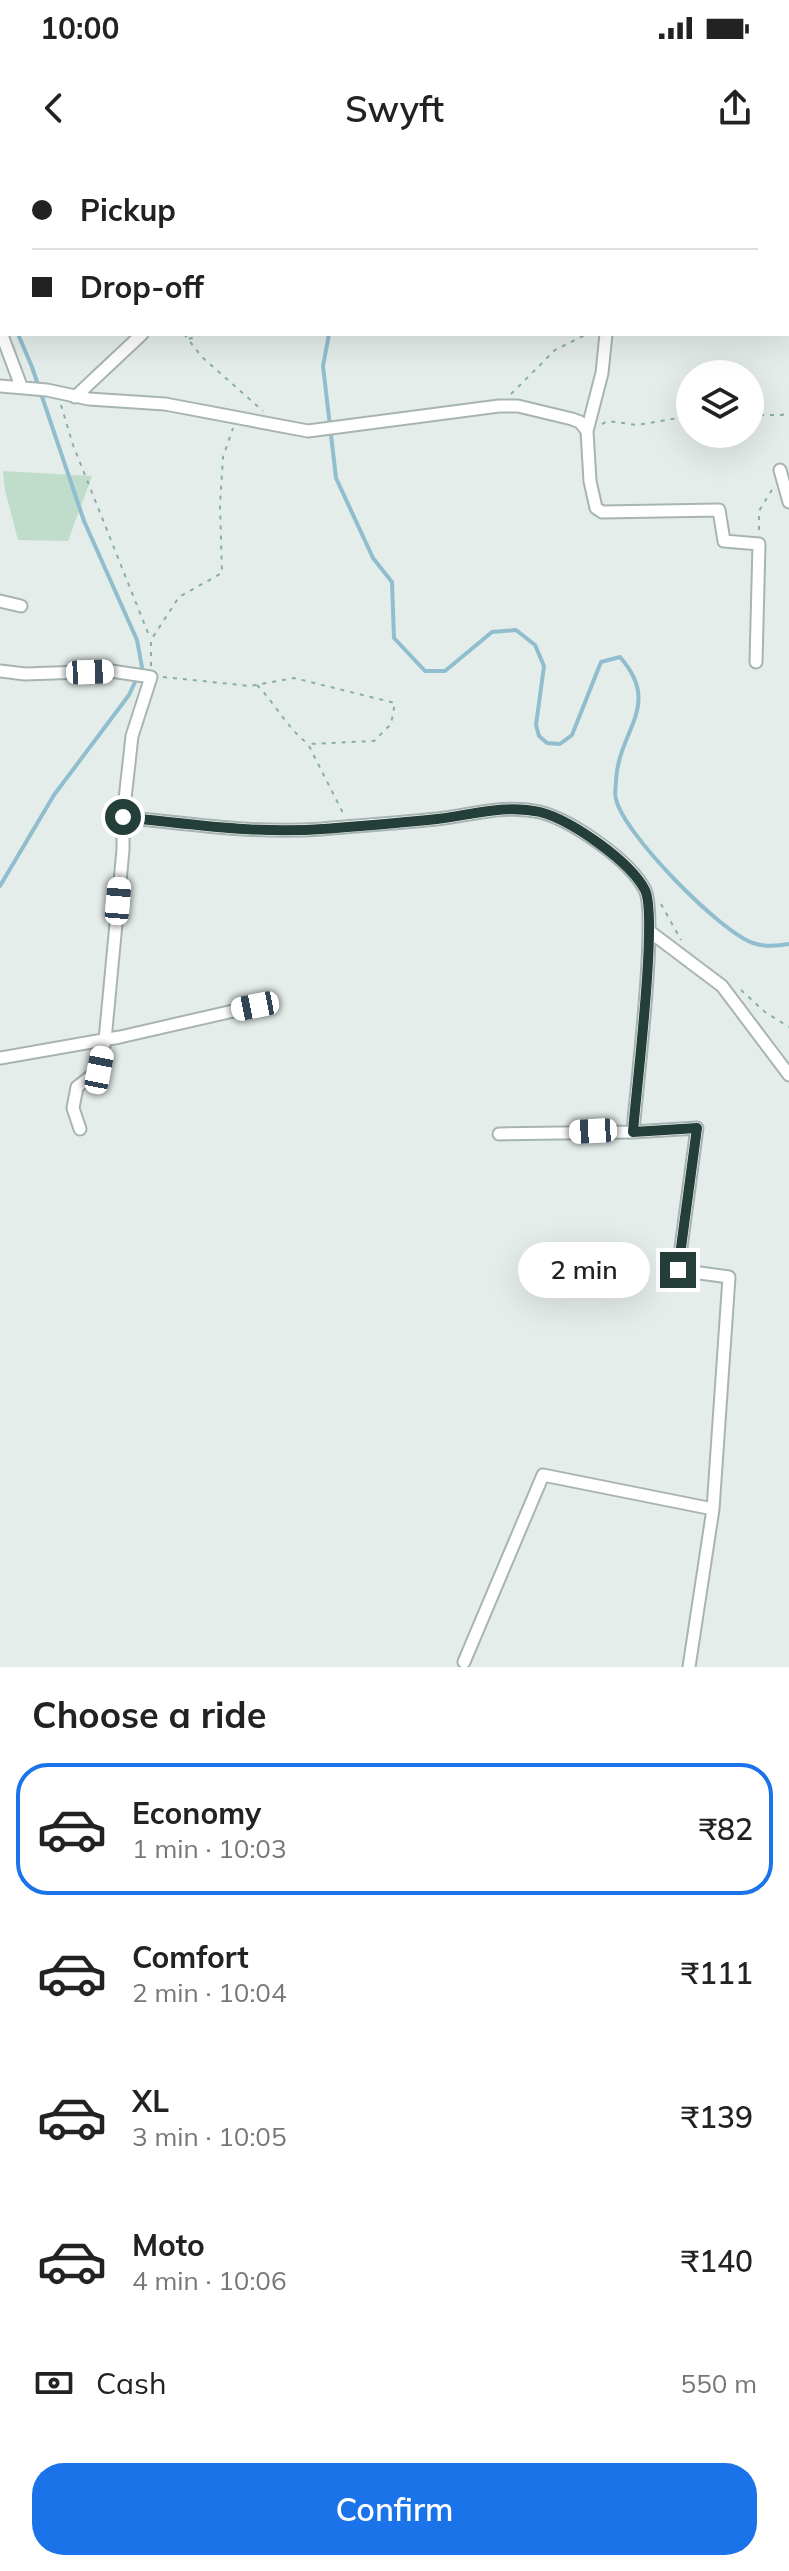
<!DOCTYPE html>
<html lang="en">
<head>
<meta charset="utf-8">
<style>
	:root { --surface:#fff; --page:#f2f2f2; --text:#222; --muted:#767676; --line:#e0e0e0; --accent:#1a73e8 }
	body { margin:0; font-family:Mulish,sans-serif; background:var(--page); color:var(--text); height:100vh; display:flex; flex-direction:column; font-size:30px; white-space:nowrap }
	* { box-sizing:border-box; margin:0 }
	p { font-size:26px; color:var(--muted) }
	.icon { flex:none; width:44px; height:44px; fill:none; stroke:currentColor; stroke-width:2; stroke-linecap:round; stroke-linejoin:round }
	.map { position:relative; height:1507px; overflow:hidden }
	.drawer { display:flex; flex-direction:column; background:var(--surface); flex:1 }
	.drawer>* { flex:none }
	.banner { position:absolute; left:0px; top:0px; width:790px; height:176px; box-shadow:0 8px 32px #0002; display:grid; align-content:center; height:176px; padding:0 32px; background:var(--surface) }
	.fabs { position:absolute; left:676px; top:200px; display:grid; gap:16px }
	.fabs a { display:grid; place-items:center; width:88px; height:88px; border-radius:50%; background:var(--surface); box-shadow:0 8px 32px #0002; font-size:40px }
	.end { position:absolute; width:36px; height:36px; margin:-18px; border:10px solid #243e3a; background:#fff; box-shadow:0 0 0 4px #fff }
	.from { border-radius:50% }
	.bubble { position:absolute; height:56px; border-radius:28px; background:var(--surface); box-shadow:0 8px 32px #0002; font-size:26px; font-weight:600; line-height:56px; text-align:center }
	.car { position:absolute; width:24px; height:48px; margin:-24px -12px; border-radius:10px; box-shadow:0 0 6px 2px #0007; background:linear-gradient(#fff 24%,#345 0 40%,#fff 0 76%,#345 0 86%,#fff 0) }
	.banner b { display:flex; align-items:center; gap:28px; height:76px; font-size:30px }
	.banner b+b { border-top:2px solid var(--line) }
	.banner i { width:20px; height:20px; background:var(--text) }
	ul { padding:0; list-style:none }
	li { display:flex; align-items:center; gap:24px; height:132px; margin:0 16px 12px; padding:0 16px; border:4px solid transparent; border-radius:32px }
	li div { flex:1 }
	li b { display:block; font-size:30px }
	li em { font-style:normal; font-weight:600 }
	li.on { border-color:var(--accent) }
	li>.icon { width:72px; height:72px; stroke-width:1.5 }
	h2 { padding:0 32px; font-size:36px; line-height:96px }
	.pay { display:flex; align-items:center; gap:20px; height:88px; padding:0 32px; font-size:30px }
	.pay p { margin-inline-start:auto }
	.primary-button { display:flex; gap:16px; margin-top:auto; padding:16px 32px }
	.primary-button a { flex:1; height:92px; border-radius:32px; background:var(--accent); color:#fff; font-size:32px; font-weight:600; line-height:92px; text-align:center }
	.status { display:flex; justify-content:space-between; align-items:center; height:56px; padding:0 40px; background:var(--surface); direction:ltr }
	.status svg { height:22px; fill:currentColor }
	header { display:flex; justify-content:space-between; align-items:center; height:104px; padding:0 32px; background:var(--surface); font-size:36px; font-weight:600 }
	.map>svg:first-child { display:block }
	.green { fill:#bfddca }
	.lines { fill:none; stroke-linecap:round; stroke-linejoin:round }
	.stream { stroke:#90becf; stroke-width:4 }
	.street-casing { stroke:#a7b5b2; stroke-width:15 }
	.path { stroke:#87afa7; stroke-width:2; stroke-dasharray:4 6; stroke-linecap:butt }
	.street { stroke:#fff; stroke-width:11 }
	.route { stroke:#243e3a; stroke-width:10 }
</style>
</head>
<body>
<div class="status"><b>10:00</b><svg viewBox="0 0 49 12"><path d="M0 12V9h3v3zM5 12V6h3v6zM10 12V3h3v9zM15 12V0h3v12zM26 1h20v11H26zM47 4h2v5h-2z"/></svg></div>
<header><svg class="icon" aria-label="back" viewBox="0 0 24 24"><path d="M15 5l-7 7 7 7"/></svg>Swyft<svg class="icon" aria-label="share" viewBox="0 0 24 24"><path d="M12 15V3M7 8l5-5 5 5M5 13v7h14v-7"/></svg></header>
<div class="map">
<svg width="789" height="1507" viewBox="0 0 789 1507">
	<rect width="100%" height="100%" fill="#e5edea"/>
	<path class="green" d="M 3,311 L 92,316 L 68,381 L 18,380 L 5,330 Z"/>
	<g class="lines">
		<path class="stream" d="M 305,2 L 306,0
			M 0,134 L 2,138
			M 329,174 L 323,206 L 336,318 L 373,398 L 392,422 L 394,478 L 425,511 L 445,511 L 492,472 L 516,470 L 535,485 L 544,506 L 536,565 L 539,576 L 547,583 L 560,584 L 572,575 L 601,502 L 620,497 C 663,546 618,570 616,621 C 616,626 614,634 616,639 C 623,673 719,771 753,783 C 764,787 778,786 789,784
			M 0,726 L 54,635 L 129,535 L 142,507 L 137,480 L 84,361 L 32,207 L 18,174"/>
		<g class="street-casing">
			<path id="street" d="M 57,0 L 57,2
				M 624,2 L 625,0
				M 0,170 L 21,226
				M 0,226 L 47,230 L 89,239 L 165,244 L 308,271 L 499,246 L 518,246 L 572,259 L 580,262 L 587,271 L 590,321 L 596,348 L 602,352 L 719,350 L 724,381 L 759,384 L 756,502
				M 75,237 L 142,174
				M 587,271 L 602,213 L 606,174
				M 780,310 L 789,342
				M 0,441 L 21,446
				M 0,511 L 25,514 L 111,511 L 151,517 L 132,576 L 123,657 L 123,690 L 105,880 L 99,910 L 77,927 L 73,948 L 80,969
				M 123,657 C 189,664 256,674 322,669 C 361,665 400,663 437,659 C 472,655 505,644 540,652 C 571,660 630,700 645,730 C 658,756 636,931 633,972 L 697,968 L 678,1110 L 729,1117 L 713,1349 L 543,1315 L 464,1502
				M 649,771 L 722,826 L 789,915
				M 0,898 L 120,877 L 255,846
				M 499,974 L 633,972
				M 689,1507 L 713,1349"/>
		</g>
		<path class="path" d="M 720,2 L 722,0
			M 184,174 L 202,197 L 263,251
			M 189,179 L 202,174
			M 511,234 L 555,190 L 587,174
			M 61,245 L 73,285 L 150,478
			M 750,255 L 782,255 L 789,252
			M 602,264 L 608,261 L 637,265 L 690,256
			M 759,370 L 759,351 L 773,328
			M 151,506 L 151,480 L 179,437 L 222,413 L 220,345 L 223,297 L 233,268
			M 163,517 L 250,526 L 294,518 L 395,543 L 391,564 L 374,581 L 308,584 L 343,653
			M 257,525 C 275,543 287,568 307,583
			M 661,744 L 681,780
			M 741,830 L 765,852 L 789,867"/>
		<use href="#street" class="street"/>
	</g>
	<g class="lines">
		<path class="route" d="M 123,657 C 189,664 256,674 323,669 C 361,666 400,663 437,659 C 472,655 505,644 540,652 C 571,660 630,701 645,730 C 658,756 636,931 633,972 L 697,968 L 678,1110"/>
	</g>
</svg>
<div class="fabs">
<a><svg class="icon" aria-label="layers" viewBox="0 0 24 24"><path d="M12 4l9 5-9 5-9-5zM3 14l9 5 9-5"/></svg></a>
</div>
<i class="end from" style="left:123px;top:657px"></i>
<i class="end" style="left:678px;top:1110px"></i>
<div class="bubble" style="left:518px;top:1082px;width:132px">2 min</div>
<i class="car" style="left:90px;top:512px;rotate:88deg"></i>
<i class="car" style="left:118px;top:741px;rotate:5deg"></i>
<i class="car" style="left:255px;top:846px;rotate:259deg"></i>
<i class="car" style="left:99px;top:910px;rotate:11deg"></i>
<i class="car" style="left:593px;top:971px;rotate:267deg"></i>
<div class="banner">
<b><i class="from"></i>Pickup</b>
<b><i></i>Drop-off</b>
</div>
</div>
<section class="drawer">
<h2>Choose a ride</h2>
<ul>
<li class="on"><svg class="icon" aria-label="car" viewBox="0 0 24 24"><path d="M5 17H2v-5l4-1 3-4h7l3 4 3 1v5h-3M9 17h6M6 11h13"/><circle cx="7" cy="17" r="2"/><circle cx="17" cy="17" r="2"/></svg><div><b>Economy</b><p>1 min · 10:03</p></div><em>₹82</em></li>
<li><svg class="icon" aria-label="car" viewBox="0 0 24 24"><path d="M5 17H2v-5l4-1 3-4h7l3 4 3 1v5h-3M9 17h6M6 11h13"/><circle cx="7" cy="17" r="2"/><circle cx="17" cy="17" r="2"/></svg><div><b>Comfort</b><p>2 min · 10:04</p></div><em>₹111</em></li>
<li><svg class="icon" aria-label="car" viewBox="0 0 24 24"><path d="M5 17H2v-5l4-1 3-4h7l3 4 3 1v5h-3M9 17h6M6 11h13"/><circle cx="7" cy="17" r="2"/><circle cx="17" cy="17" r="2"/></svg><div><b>XL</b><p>3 min · 10:05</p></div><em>₹139</em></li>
<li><svg class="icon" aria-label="car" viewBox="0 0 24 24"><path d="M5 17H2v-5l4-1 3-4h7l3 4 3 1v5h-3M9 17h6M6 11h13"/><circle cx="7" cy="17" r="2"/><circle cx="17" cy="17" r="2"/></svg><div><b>Moto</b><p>4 min · 10:06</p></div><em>₹140</em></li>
</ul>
<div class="pay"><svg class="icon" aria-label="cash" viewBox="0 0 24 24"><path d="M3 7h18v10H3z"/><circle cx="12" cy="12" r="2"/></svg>Cash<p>550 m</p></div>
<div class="primary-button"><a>Confirm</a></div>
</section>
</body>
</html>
